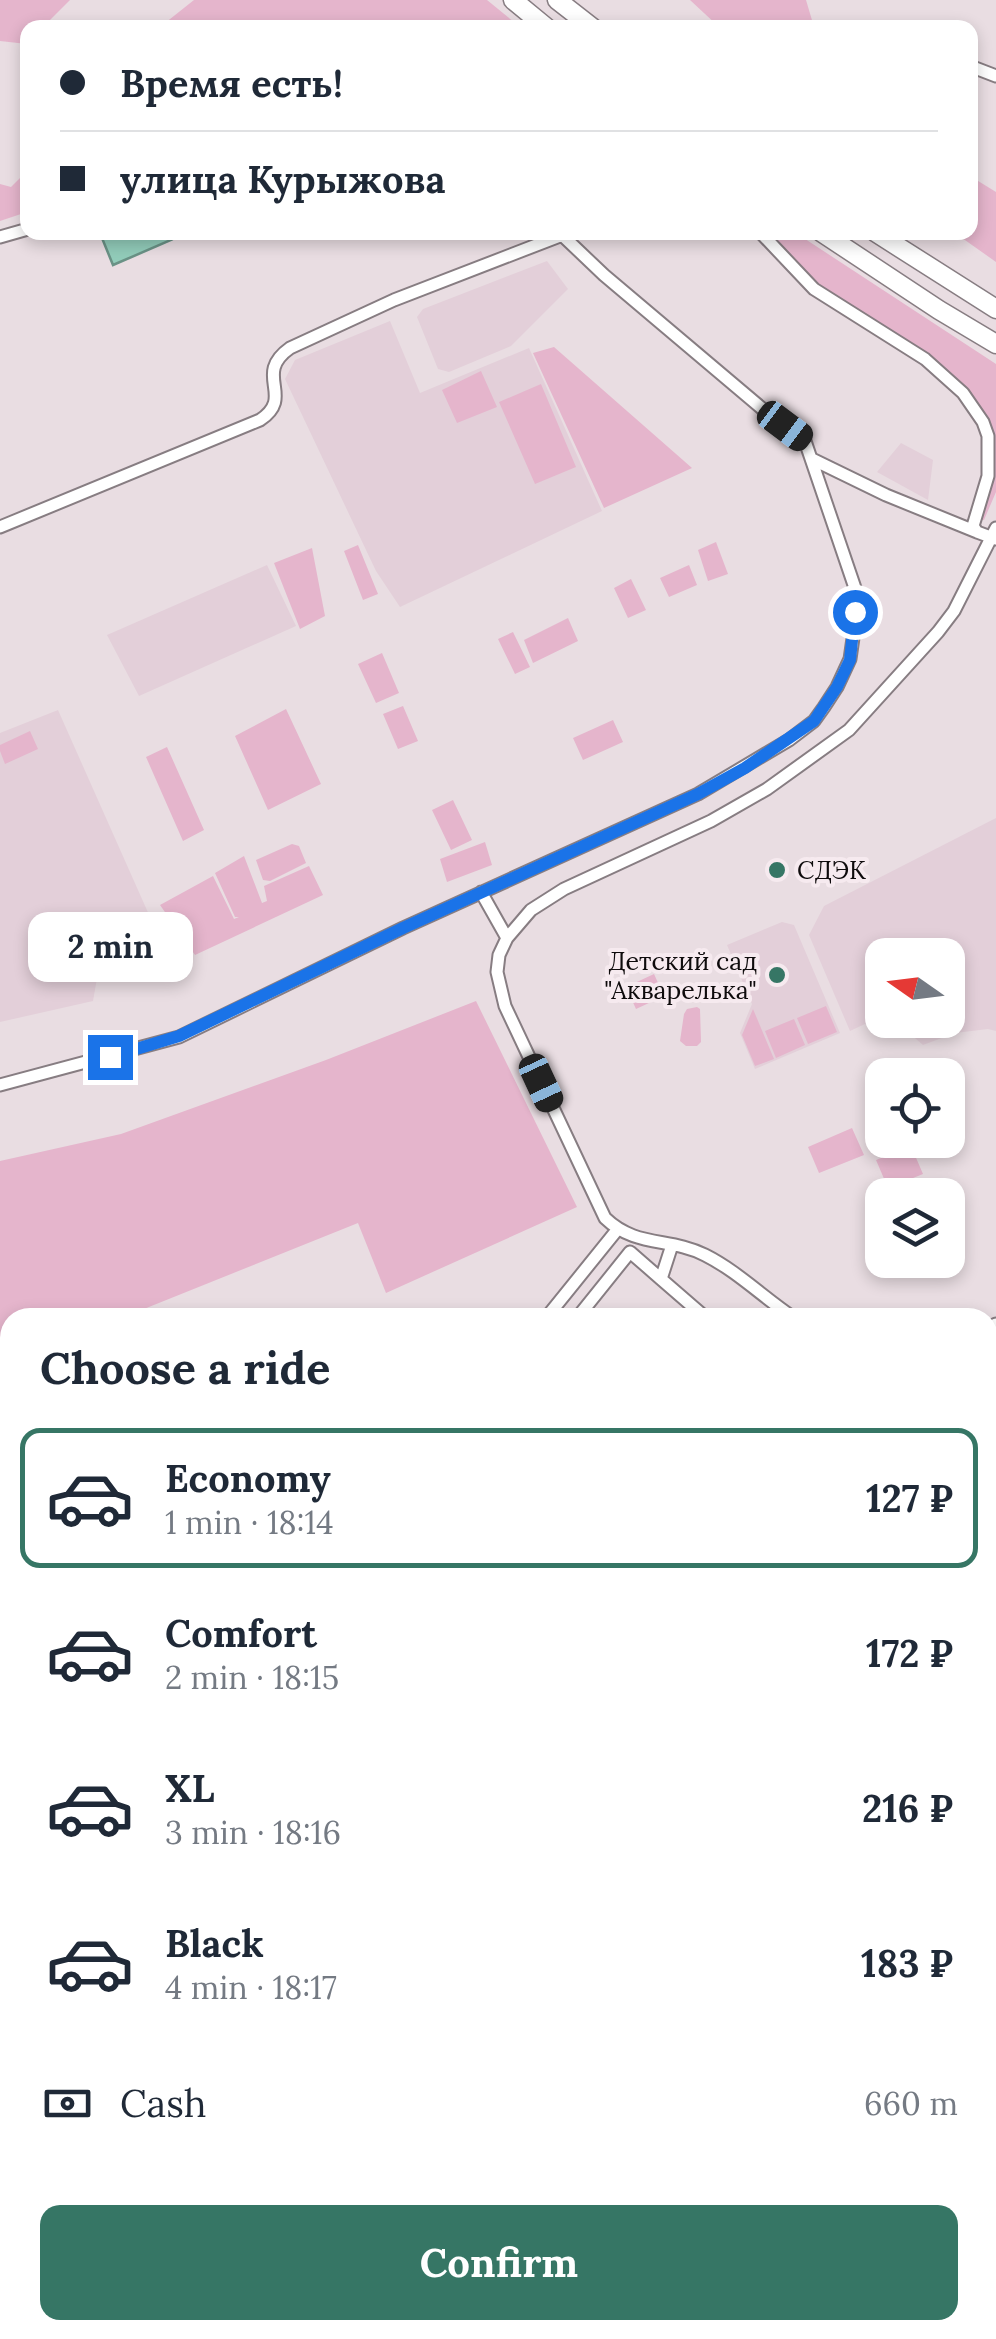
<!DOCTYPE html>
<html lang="en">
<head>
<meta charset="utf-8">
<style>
	:root { --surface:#fff; --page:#f6f6f7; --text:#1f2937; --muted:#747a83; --line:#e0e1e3; --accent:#367665 }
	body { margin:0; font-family:Lora,serif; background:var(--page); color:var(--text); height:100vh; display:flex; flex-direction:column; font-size:38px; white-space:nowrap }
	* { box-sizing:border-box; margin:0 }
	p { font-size:32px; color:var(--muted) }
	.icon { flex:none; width:55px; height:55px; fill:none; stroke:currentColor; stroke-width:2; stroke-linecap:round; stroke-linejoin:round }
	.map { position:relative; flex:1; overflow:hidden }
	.panel { position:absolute; left:0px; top:1308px; width:998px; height:1032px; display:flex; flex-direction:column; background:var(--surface); border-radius:30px 30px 0 0; box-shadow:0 5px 15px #0003 }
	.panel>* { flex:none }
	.guide { position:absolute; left:20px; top:20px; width:958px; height:220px; border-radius:20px; box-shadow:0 5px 15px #0003; display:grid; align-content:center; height:220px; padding:0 40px; background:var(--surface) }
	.needle { width:65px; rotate:284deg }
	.buttons { position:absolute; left:865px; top:938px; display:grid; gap:20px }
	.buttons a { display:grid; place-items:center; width:100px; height:100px; border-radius:20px; background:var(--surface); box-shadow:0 5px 15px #0003; font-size:50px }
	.end { position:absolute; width:45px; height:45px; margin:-22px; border:12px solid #1a73e8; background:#fff; box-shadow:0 0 0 5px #fff }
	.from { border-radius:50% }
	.bubble { position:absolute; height:70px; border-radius:20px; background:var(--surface); box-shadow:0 5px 15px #0003; font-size:32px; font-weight:800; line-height:70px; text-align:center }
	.car { position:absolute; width:30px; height:60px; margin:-30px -15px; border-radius:12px; box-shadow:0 0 8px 2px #0007; background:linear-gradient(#222 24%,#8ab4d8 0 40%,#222 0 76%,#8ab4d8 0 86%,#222 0) }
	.guide b { display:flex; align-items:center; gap:35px; height:95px; font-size:38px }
	.guide b+b { border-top:2px solid var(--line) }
	.guide i { width:25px; height:25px; background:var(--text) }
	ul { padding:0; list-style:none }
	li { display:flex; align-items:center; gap:30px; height:140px; margin:0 20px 15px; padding:0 20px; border:5px solid transparent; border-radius:20px }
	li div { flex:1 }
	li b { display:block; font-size:38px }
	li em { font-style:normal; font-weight:800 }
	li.current { border-color:var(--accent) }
	li>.icon { width:90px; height:90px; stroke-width:1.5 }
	h2 { padding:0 40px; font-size:45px; line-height:120px }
	.pay { display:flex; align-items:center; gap:25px; height:110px; padding:0 40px; font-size:38px }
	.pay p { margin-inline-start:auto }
	.button { display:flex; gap:20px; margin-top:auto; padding:20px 40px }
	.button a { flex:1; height:115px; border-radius:20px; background:var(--accent); color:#fff; font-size:40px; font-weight:800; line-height:115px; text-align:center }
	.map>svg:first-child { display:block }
	.built { fill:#e3cfd9 }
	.green { fill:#e5b5cc }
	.water { fill:#92ccba; stroke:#6a9286; stroke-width:2.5 }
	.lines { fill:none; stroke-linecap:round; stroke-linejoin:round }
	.minor-casing { stroke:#877d82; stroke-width:15 }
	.highway-casing { stroke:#877d82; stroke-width:21 }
	.minor { stroke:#fff; stroke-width:11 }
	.highway { stroke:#fff; stroke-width:18 }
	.route { stroke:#1a73e8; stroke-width:12 }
	.poi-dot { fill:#367665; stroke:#f6eaef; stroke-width:4 }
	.labels { text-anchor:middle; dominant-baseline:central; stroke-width:8; stroke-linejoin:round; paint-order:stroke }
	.poi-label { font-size:25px; fill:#0e0b0c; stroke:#f6eaef; text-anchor:start }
</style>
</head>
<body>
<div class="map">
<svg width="996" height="2339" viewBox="0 0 996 2339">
	<rect width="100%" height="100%" fill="#e9dde2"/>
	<path class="built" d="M 547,261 L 568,289 L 511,346 L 449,372 L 438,369 L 417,317 L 423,309 Z
		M 390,321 L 420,393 L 529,348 L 602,511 L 400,607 L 376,571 L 285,379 L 295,360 Z
		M 901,443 L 933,460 L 928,500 L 877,472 Z
		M 267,565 L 296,626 L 139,696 L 107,635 Z
		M 58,710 L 154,926 L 102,950 L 93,1001 L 0,1022 L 0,733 Z
		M 996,818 L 996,1031 L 988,1029 L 955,1033 L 923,1045 L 894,1020 L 948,1020 L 948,955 L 882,955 L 882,1016 L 850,1031 L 809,935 L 824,906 Z
		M 782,922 L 794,925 L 840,1033 L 755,1069 L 740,1033 L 752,1004 L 727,945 Z"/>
	<path class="green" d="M 0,0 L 70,0 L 43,27 L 28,28 L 27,44 L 0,41 Z
		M 194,0 L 487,0 L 520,27 L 160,27 Z
		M 690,0 L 806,0 L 814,27 L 719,27 Z
		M 27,171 L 27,212 L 0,221 L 0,184 L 11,187 Z
		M 970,176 L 996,192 L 996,262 L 955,233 L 970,232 Z
		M 759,233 L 796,233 L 996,364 L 996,492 L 984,520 L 978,519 L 995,466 L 985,422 L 923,358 L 879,337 Z
		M 554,347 L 692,468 L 604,508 L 533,353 Z
		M 481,371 L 497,407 L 457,423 L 442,390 Z
		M 541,384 L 576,467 L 535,484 L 499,402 Z
		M 716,542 L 728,574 L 708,581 L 698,550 Z
		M 358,545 L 378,594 L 363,600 L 344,551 Z
		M 312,548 L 325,616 L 300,629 L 274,563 Z
		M 689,565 L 697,585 L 669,597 L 660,578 Z
		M 631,579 L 646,610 L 628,618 L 614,588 Z
		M 568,618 L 578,641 L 533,663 L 524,640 Z
		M 513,632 L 530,667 L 515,674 L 498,639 Z
		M 382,653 L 399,693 L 376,703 L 358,664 Z
		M 403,706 L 418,741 L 398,749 L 383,714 Z
		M 286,709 L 321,784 L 268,810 L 235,736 Z
		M 613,720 L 623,742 L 583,760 L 573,738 Z
		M 30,731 L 38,749 L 5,764 L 0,751 L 0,745 Z
		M 167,747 L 204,830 L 183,841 L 146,757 Z
		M 453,800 L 472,840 L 451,850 L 432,810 Z
		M 485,842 L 492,865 L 447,882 L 440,859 Z
		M 292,844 L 299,846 L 306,863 L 270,881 L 263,880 L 256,860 Z
		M 244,856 L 262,903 L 267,901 L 264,886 L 309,866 L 323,895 L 195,955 L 160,905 L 213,876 L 234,919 L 239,917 L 235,917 L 215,873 Z
		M 654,974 L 664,996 L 636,1009 L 626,987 Z
		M 476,1001 L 577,1207 L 386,1293 L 358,1223 L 124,1317 L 10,1318 L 10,1364 L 0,1368 L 0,1161 L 121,1134 L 326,1060 Z
		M 826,1006 L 837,1032 L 808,1044 L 797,1018 Z
		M 697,1007 L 700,1009 L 701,1042 L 697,1046 L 686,1046 L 680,1041 L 684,1014 L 687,1009 Z
		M 753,1009 L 774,1059 L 755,1066 L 742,1035 Z
		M 794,1019 L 805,1045 L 776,1058 L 765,1031 Z
		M 852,1128 L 864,1155 L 819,1173 L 808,1147 Z
		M 911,1146 L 923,1174 L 888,1188 L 876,1160 Z
		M 988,1897 L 996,1899 L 996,2339 L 424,2339 L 436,2330 L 988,2330 Z"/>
	<path class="water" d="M 162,232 L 171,240 L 113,265 L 102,238 L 107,233 Z"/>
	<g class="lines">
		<g class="minor-casing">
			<path id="minor" d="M 970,66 L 996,76
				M 760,232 L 814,289 L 925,359 L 963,393 L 983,422 L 988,436 L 988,476 L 973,526 L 977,532 L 996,539
				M 0,237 L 28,229
				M 812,459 L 886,495 L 977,532
				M 0,527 L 260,420 C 296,396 252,375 290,348 L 394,300 L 565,234
				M 481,892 L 507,938
				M 0,1085 L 179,1037 L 403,928 L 698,794 L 789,740 L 814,721 L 824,707 L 837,687 L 850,659 L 853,638 L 855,588 L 805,441 L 765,411 L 604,275 L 562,235
				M 661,1279 L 706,1318
				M 546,1318 L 617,1230
				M 577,1318 L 630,1252 L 661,1279 L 672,1245
				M 794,1318 C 764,1298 737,1271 705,1255 C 669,1237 636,1248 605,1218 L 505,1006 L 497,972 L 499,955 L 507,938 L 531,910 L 564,889 L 711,821 L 767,789 L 849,730 L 938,632 L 954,611 L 996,528
				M 988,1328 L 996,1324
				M 988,1505 L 996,1514
				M 988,1715 L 996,1707"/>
		</g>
		<g class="highway-casing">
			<path id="highway" d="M 513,0 L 547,28
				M 557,0 L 593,28
				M 821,232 L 939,310 L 996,344
				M 875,232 L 996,309"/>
		</g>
		<use href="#minor" class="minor"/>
		<use href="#highway" class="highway"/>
	</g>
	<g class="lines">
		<path class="route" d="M 110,1057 L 179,1036 L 403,928 L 698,794 L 745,768 L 814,721 L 837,687 L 850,660 L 855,612"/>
	</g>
	<g class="poi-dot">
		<circle cx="777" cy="870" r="10"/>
		<circle cx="777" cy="975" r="10"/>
	</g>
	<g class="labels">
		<g class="poi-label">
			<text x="797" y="870">СДЭК</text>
			<text x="757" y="961" text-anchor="end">Детский сад<tspan x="757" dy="29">"Акварелька"</tspan></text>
		</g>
	</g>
</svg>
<div class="buttons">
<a><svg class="needle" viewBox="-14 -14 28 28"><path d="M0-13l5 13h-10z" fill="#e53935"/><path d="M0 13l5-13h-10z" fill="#747a83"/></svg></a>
<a><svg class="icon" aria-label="locate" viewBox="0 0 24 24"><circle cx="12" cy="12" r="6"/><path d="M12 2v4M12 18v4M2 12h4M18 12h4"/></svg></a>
<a><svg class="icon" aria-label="layers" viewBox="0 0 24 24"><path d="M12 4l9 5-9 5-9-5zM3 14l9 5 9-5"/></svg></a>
</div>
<i class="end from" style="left:855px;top:612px"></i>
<i class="end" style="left:110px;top:1057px"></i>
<div class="bubble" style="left:28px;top:912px;width:165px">2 min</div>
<i class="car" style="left:785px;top:426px;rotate:127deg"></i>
<i class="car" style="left:541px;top:1083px;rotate:155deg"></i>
<div class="guide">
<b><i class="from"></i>Время есть!</b>
<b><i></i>улица Курыжова</b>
</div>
<section class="panel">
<h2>Choose a ride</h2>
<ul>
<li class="current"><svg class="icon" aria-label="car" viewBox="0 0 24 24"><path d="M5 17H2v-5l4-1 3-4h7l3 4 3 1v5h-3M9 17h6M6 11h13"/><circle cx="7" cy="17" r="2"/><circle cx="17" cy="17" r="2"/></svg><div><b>Economy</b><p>1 min · 18:14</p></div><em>127 ₽</em></li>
<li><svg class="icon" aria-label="car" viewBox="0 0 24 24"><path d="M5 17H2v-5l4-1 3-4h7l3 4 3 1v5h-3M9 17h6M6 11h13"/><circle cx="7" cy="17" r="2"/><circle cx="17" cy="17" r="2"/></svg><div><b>Comfort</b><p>2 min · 18:15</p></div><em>172 ₽</em></li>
<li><svg class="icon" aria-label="car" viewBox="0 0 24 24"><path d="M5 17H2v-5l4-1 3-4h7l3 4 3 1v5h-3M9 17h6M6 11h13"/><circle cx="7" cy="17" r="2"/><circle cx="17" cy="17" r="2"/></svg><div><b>XL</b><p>3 min · 18:16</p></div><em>216 ₽</em></li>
<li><svg class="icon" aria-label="car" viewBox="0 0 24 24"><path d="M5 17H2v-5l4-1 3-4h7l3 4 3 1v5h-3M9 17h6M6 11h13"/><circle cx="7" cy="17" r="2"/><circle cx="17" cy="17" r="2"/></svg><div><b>Black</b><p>4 min · 18:17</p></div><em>183 ₽</em></li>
</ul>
<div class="pay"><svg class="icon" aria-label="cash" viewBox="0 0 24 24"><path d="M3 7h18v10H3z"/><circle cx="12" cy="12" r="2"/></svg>Cash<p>660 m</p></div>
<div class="button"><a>Confirm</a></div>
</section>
</div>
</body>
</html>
